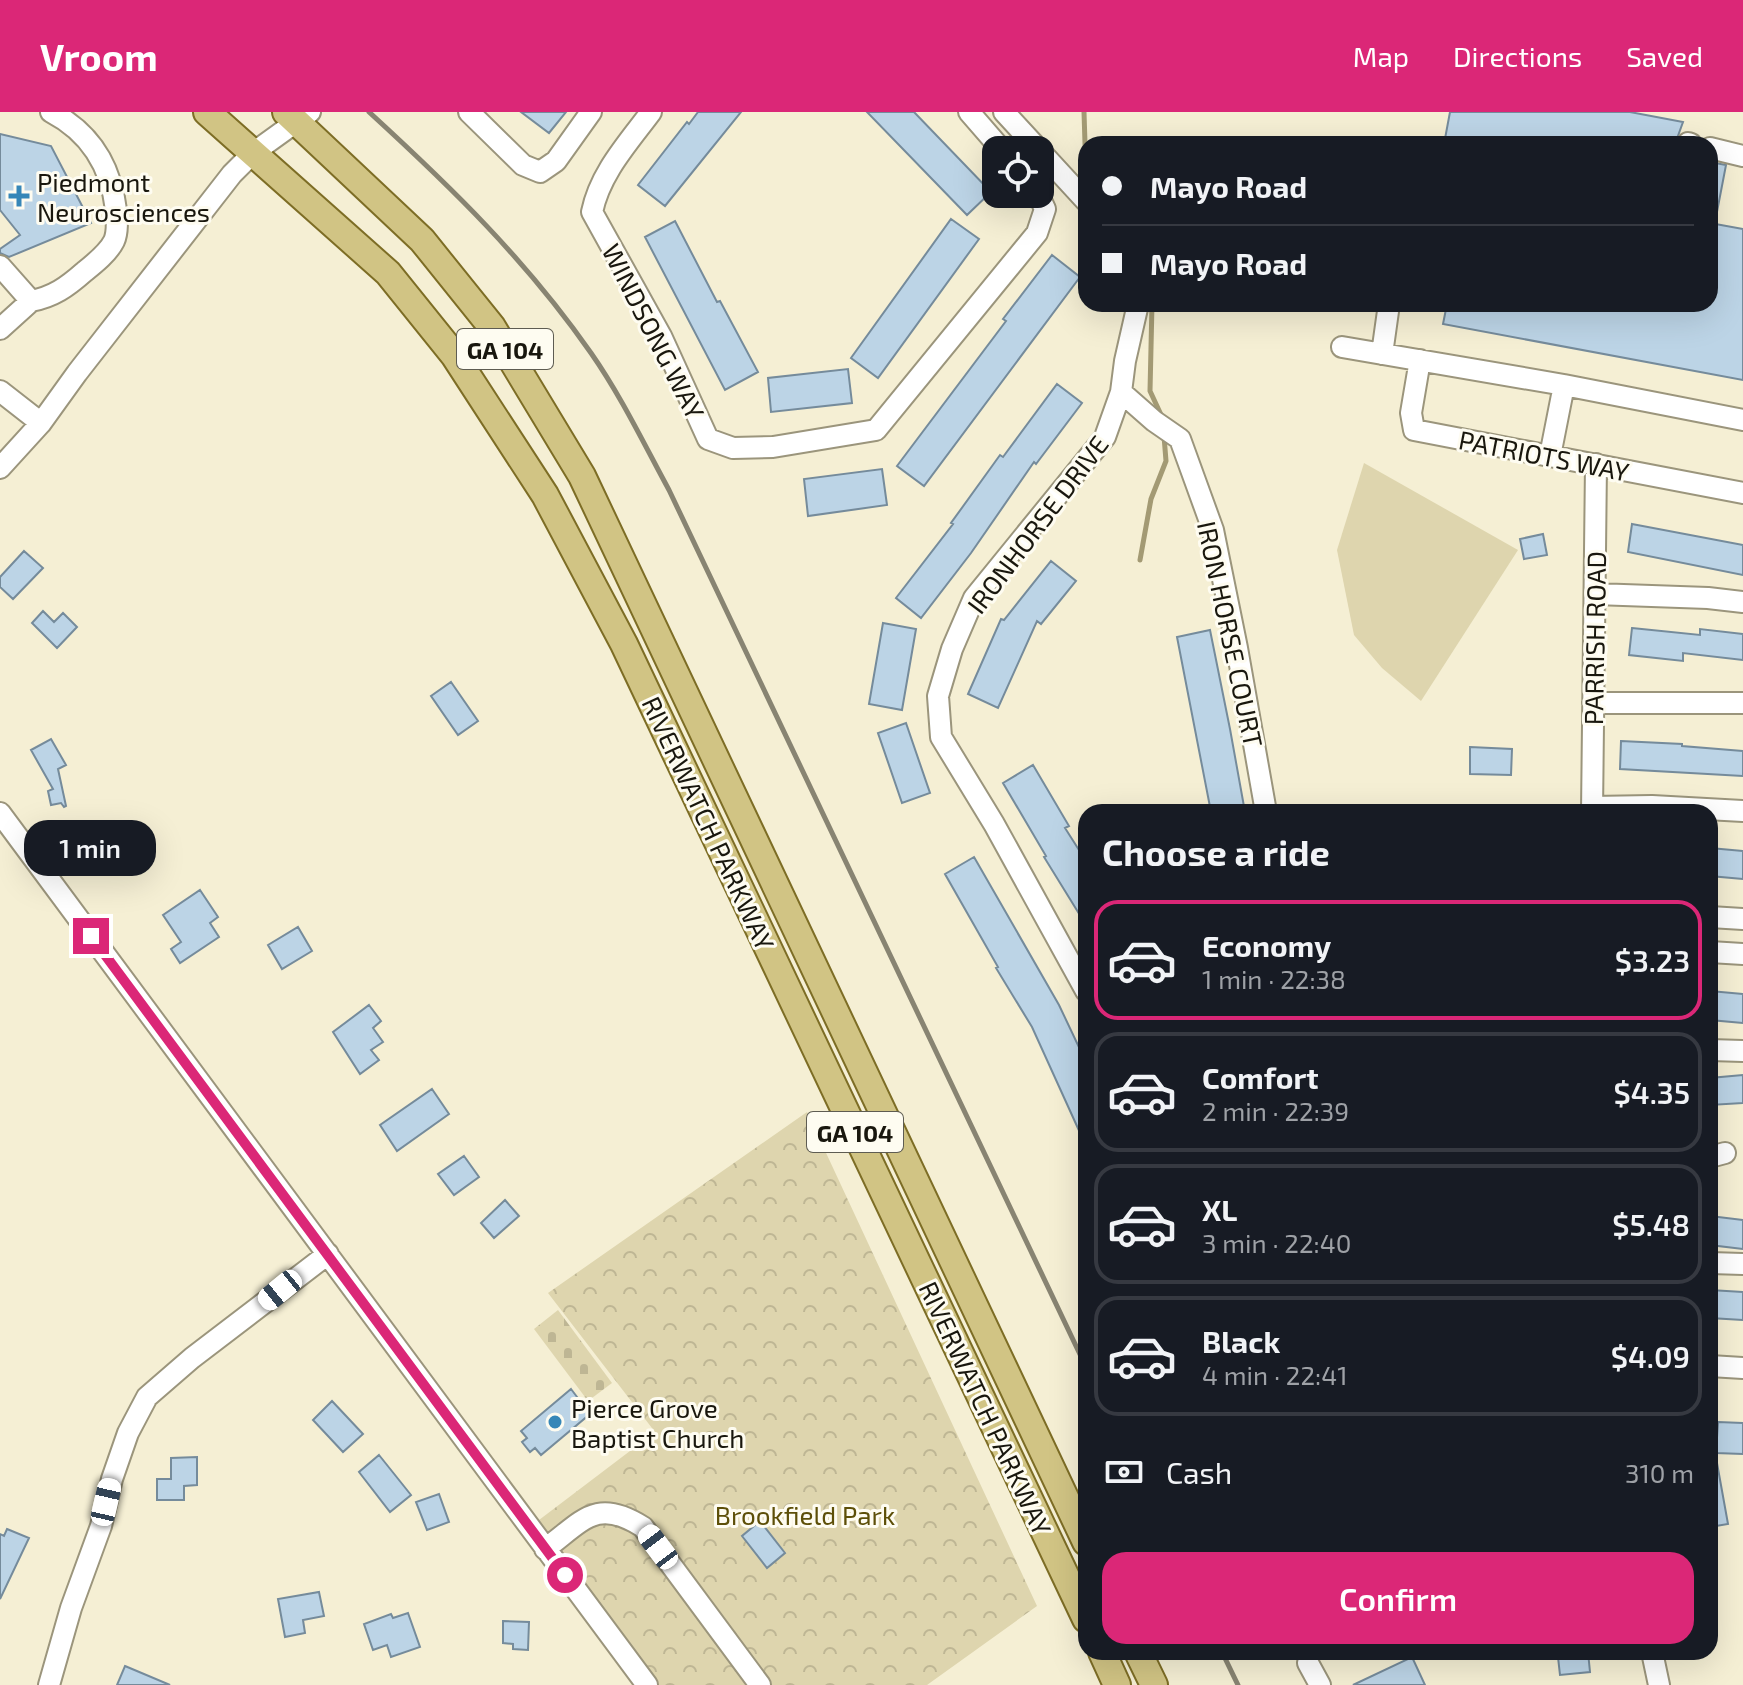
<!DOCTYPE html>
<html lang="en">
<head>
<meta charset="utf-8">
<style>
	:root { --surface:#171b24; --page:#242831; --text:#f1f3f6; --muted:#9ea1a6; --line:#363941; --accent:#db2777 }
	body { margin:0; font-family:"Exo 2",sans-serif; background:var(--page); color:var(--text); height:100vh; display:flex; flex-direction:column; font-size:30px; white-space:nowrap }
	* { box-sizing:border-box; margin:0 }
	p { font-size:26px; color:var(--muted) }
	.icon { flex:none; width:44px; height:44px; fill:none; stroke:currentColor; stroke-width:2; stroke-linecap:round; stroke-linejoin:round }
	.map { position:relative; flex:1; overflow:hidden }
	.details { position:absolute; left:1078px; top:692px; width:640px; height:856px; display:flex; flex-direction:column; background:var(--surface); border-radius:24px; box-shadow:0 8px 32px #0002 }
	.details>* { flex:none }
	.top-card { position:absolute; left:1078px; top:24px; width:640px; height:176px; border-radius:24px; box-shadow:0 8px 32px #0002; display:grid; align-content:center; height:176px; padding:0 24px; background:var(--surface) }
	.fabs { position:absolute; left:982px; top:24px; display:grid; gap:16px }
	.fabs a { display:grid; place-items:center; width:72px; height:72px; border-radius:16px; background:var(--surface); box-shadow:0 8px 32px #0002; font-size:40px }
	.end { position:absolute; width:36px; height:36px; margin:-18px; border:10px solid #db2777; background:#fff; box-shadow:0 0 0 4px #fff }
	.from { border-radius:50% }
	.bubble { position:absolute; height:56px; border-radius:24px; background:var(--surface); box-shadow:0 8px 32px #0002; font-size:26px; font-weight:600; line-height:56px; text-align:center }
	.car { position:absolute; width:24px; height:48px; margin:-24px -12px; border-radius:10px; box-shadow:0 0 6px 2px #0007; background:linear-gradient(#fff 24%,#345 0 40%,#fff 0 76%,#345 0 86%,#fff 0) }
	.top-card b { display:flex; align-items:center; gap:28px; height:76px; font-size:30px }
	.top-card b+b { border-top:2px solid var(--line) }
	.top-card i { width:20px; height:20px; background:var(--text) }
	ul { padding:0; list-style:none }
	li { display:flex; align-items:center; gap:24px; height:120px; margin:0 16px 12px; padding:0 8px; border:4px solid var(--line); border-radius:24px }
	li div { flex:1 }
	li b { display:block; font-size:30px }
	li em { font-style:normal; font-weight:600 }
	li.current { border-color:var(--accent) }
	li>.icon { width:72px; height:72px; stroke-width:1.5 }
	h2 { padding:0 24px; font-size:36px; line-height:96px }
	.pay { display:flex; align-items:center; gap:20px; height:88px; padding:0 24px; font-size:30px }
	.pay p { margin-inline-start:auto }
	.cta { display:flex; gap:16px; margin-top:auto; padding:16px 24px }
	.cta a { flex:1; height:92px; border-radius:24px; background:var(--accent); color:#fff; font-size:32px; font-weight:600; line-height:92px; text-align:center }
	header { display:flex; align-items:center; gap:48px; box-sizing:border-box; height:112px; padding:0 40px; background:var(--accent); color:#fff }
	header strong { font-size:38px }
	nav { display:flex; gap:44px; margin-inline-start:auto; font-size:28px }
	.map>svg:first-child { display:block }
	.forest { fill:url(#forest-crowns) }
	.cemetery { fill:url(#cemetery-stones) }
	.pitch { fill:#ded5ae }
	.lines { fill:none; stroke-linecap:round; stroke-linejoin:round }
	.stream { stroke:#a39a74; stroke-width:5 }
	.building { fill:#bcd4e6; stroke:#758b9b; stroke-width:2 }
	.minor-casing { stroke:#9b957c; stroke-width:24 }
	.major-casing { stroke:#7d6d25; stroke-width:30 }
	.minor { stroke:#fff; stroke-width:20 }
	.major { stroke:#d1c484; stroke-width:26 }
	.rail { stroke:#888472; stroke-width:5 }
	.route { stroke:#db2777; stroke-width:10 }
	.poi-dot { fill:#3687b8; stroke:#fefcf1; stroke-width:3 }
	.labels { text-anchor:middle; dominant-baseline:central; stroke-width:6; stroke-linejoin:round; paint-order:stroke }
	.shield { fill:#fefcf1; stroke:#5e5c52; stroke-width:2 }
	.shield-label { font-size:24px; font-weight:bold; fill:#19170e }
	.poi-label { font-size:26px; fill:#19170e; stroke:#fefcf1; text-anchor:start }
	.street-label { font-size:26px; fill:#19170e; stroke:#fefcf1 }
	.park-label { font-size:26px; fill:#5d4f08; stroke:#fefcf1 }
</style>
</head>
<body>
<header>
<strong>Vroom</strong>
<nav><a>Map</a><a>Directions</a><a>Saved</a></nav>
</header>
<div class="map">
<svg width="1743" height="1573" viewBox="0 0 1743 1573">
	<defs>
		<pattern id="forest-crowns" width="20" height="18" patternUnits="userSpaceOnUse" patternTransform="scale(2)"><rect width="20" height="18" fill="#ded5ae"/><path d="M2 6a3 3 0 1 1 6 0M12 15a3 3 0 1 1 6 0" fill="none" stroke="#beb694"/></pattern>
		<pattern id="cemetery-stones" width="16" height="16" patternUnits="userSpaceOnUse" patternTransform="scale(2)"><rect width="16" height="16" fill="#ded5ae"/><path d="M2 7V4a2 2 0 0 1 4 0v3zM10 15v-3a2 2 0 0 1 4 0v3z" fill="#beb694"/></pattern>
	</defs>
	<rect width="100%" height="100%" fill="#f5efd4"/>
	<path class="forest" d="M 807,1000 L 1037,1494 L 927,1573 L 659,1573 L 539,1408 L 655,1320 L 548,1181 Z"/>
	<path class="cemetery" d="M 558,1198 L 612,1271 L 588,1289 L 534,1217 Z"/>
	<path class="pitch" d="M 1364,351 L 1518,438 L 1421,589 L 1382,556 L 1354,523 L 1337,438 Z"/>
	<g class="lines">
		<path class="stream" d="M 1084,0 L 1086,63
			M 1152,192 L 1150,279 L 1163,307
			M 1140,448 L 1151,387 L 1166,349 L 1164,324"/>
	</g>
	<path class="building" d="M 521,0 L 566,0 L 549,21 Z
		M 698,0 L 741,0 L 665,94 L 638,73 L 687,10 L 689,12 Z
		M 867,0 L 914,0 L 991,80 L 967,103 Z
		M 1450,0 L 1630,0 L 1683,10 L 1675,32 L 1524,32 L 1498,27 L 1497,32 L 1444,32 Z
		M 0,22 L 51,34 L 91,111 L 9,145 L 0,141 L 0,137 L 20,123 L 0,98 Z
		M 1710,50 L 1726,53 L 1717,100 L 1710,99 Z
		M 951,107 L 979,127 L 878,266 L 851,246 Z
		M 675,109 L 717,190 L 720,189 L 758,260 L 725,278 L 645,125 Z
		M 1710,111 L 1743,117 L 1743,268 L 1443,212 L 1447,192 L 1710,192 Z
		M 1052,143 L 1080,165 L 924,374 L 897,354 L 1006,209 L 1003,207 Z
		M 848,257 L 852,291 L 771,300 L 768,266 Z
		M 1057,272 L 1082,291 L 1036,352 L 1034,350 L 971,441 L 921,506 L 896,486 L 953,412 L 951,411 L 1000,343 L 1003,345 Z
		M 882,357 L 887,393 L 808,404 L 804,367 Z
		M 1632,412 L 1743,433 L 1743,463 L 1628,440 Z
		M 1543,422 L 1547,443 L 1524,447 L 1520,427 Z
		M 24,439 L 43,456 L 13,487 L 0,475 L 0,465 Z
		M 1051,449 L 1076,469 L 1041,512 L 1037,509 L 998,596 L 968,582 L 1001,507 L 1004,508 Z
		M 43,499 L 54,510 L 63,501 L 77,515 L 57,536 L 32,511 Z
		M 883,511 L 916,517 L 902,598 L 869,592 Z
		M 1632,516 L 1700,523 L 1700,517 L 1743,522 L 1743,548 L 1683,541 L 1683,549 L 1629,543 Z
		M 1210,518 L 1230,617 L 1245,700 L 1211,700 L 1177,525 Z
		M 451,570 L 478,609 L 458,623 L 431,584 Z
		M 906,611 L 930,681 L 902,691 L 878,621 Z
		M 51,627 L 66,653 L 58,657 L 66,694 L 64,695 L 61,691 L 51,693 L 48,679 L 53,677 L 31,638 Z
		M 1621,629 L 1682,632 L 1682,634 L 1743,639 L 1743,664 L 1620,657 Z
		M 1470,635 L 1512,637 L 1511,663 L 1470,662 Z
		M 1033,653 L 1069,714 L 1065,716 L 1086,749 L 1086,813 L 1044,745 L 1046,744 L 1003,671 Z
		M 1710,736 L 1743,739 L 1743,767 L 1710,764 Z
		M 974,745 L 1059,893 L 1086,950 L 1086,1034 L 1032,915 L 996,856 L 998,855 L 945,762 Z
		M 200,778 L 218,805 L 210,811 L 219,825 L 180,851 L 171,837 L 181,830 L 163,803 Z
		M 298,815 L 312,839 L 282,857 L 268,833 Z
		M 1710,879 L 1743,882 L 1743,911 L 1710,908 Z
		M 369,893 L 381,909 L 373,916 L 383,930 L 371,938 L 379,948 L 360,962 L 333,920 Z
		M 1743,963 L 1743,991 L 1710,993 L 1710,966 Z
		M 432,977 L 449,1002 L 397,1039 L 380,1013 Z
		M 464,1044 L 479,1065 L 454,1083 L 438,1062 Z
		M 505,1088 L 519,1104 L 494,1126 L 481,1111 Z
		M 1710,1104 L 1743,1108 L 1743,1137 L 1710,1133 Z
		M 1710,1178 L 1743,1180 L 1743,1208 L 1710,1206 Z
		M 571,1277 L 590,1302 L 541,1343 L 535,1336 L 530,1340 L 522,1330 L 527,1326 L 521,1319 Z
		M 332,1289 L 363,1322 L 343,1340 L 313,1308 Z
		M 1718,1310 L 1743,1311 L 1743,1342 L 1716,1341 Z
		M 379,1343 L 411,1383 L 390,1400 L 359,1360 Z
		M 197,1345 L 197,1373 L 184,1374 L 184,1388 L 157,1388 L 157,1367 L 171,1367 L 171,1346 Z
		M 1710,1351 L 1717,1351 L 1728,1412 L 1710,1415 Z
		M 439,1382 L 449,1410 L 427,1418 L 416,1390 Z
		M 760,1409 L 785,1441 L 767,1456 L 742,1424 Z
		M 7,1417 L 29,1426 L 0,1487 L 0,1422 L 4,1424 Z
		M 319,1480 L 324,1504 L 303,1508 L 305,1521 L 285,1525 L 278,1487 Z
		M 408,1501 L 420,1535 L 391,1545 L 387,1533 L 373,1538 L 364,1512 L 391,1502 L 393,1506 Z
		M 503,1509 L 529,1510 L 528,1538 L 513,1537 L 513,1532 L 503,1531 Z
		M 1565,1540 L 1588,1540 L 1590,1560 L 1560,1563 L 1558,1545 L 1565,1544 Z
		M 1412,1545 L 1425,1573 L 1353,1573 Z
		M 125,1554 L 170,1573 L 117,1573 Z"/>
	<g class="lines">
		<g class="minor-casing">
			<path id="minor" d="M 469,0 L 523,53 L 540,60 L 556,49 L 591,0
				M 651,0 C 628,31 600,61 592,100 L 661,224 L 708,327 L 733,336 L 773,335 L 876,318 L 1037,121 L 1045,97 L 1038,82
				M 969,0 L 1002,38
				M 1004,0 L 1039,38
				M 1688,31 L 1691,32
				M 1710,36 L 1743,44
				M 1040,39 L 1086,89
				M 0,154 L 31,189 L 0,217
				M 31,189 C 53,185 67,175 84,160 C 94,152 108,141 114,129 C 118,120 117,108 116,98 C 111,55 91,21 51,0
				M 1342,235 L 1564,273
				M 1382,242 L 1389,192
				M 1420,248 L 1411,301 L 1414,318 L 1743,381
				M 0,279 L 41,311
				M 1121,280 L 1154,309 L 1180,327 L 1213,418 L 1237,536 L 1266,700
				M 1550,344 L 1564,273 L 1743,308
				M 0,356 L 41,311 L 77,261 L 232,62 L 253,41 L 310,0
				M 1595,482 L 1708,486 L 1743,490
				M 1593,591 L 1743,591
				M 1592,695 L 1652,694 L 1743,699
				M 1592,700 L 1596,352
				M 0,701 L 647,1573
				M 1710,805 L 1743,807
				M 1710,840 L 1743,842
				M 1086,879 L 994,712 L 941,625 L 938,584 L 952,537 L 974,486 L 1105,325 L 1121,280 L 1125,249 L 1138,192
				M 1710,938 L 1743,939
				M 1710,1045 L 1725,1041
				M 1710,1151 L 1743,1152
				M 1710,1254 L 1743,1256
				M 545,1437 C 583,1409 596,1385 643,1415 L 760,1573
				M 1652,1540 L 1659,1573
				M 1308,1551 L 1320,1573
				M 49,1573 L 71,1496 L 101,1414 L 112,1367 L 128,1321 L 147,1285 L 192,1246 L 328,1142"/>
		</g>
		<g class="major-casing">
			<path id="major" d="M 207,0 L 388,161 L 454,243 L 545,383 L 624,532 L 1086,1507
				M 286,0 L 422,128 L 492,215 L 582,364 L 1086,1430
				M 1102,1540 L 1117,1573
				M 1138,1540 L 1154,1573"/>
		</g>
		<use href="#minor" class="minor"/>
		<use href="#major" class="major"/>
		<path class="rail" d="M 369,0 C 452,76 526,148 591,241 C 621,284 644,332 669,378 L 1086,1255
			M 1222,1540 L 1238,1573"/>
	</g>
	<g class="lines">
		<path class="route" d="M 91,824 L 565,1463"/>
	</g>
	<g class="poi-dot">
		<path d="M15 72h8v8h8v8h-8v8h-8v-8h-8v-8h8z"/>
		<circle cx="555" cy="1310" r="8"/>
	</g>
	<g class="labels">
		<g class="shield">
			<rect x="457" y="217" width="96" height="40" rx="6"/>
			<rect x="807" y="1000" width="96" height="40" rx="6"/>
		</g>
		<g class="shield-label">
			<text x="505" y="237">GA 104</text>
			<text x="855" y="1020">GA 104</text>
		</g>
		<g class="poi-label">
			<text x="37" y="69">Piedmont<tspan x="37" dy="30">Neurosciences</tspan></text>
			<text x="571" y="1295">Pierce Grove<tspan x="571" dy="30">Baptist Church</tspan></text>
		</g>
		<g class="street-label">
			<text transform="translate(654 219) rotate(63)">WINDSONG WAY</text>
			<text transform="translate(1544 343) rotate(11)">PATRIOTS WAY</text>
			<text transform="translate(1037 412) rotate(-53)">IRONHORSE DRIVE</text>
			<text transform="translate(1231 522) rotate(78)">IRON HORSE COURT</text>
			<text transform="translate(1594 526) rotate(-89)">PARRISH ROAD</text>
			<text transform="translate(709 711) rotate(65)">RIVERWATCH PARKWAY</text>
			<text transform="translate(986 1296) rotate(65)">RIVERWATCH PARKWAY</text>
		</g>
		<g class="park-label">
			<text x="805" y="1402">Brookfield Park</text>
		</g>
	</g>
</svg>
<div class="fabs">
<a><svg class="icon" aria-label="locate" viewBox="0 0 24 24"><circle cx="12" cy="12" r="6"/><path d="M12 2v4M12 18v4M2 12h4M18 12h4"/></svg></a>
</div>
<i class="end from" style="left:565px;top:1463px"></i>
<i class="end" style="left:91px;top:824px"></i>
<div class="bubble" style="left:24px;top:708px;width:132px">1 min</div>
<i class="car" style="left:280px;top:1178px;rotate:231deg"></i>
<i class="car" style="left:106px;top:1390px;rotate:13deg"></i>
<i class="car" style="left:658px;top:1435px;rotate:323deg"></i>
<div class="top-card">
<b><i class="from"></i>Mayo Road</b>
<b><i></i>Mayo Road</b>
</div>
<section class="details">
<h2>Choose a ride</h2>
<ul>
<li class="current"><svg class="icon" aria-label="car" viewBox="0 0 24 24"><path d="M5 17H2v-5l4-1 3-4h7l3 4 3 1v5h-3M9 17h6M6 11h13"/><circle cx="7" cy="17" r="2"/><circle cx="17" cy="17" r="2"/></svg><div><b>Economy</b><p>1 min · 22:38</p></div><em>$3.23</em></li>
<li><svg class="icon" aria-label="car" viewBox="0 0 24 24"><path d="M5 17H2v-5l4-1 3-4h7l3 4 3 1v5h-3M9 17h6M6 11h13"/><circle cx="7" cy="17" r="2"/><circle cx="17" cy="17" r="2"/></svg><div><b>Comfort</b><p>2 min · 22:39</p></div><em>$4.35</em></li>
<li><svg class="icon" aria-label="car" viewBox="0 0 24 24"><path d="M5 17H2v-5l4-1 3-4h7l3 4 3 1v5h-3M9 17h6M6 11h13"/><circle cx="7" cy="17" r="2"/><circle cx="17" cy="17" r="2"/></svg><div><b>XL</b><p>3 min · 22:40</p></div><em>$5.48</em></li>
<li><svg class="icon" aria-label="car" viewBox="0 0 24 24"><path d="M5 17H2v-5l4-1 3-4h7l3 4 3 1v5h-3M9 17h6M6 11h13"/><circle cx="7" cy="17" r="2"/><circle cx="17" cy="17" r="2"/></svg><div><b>Black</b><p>4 min · 22:41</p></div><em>$4.09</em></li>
</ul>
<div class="pay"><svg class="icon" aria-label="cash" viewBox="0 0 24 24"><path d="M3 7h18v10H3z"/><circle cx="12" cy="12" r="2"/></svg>Cash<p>310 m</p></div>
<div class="cta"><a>Confirm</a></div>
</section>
</div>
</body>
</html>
